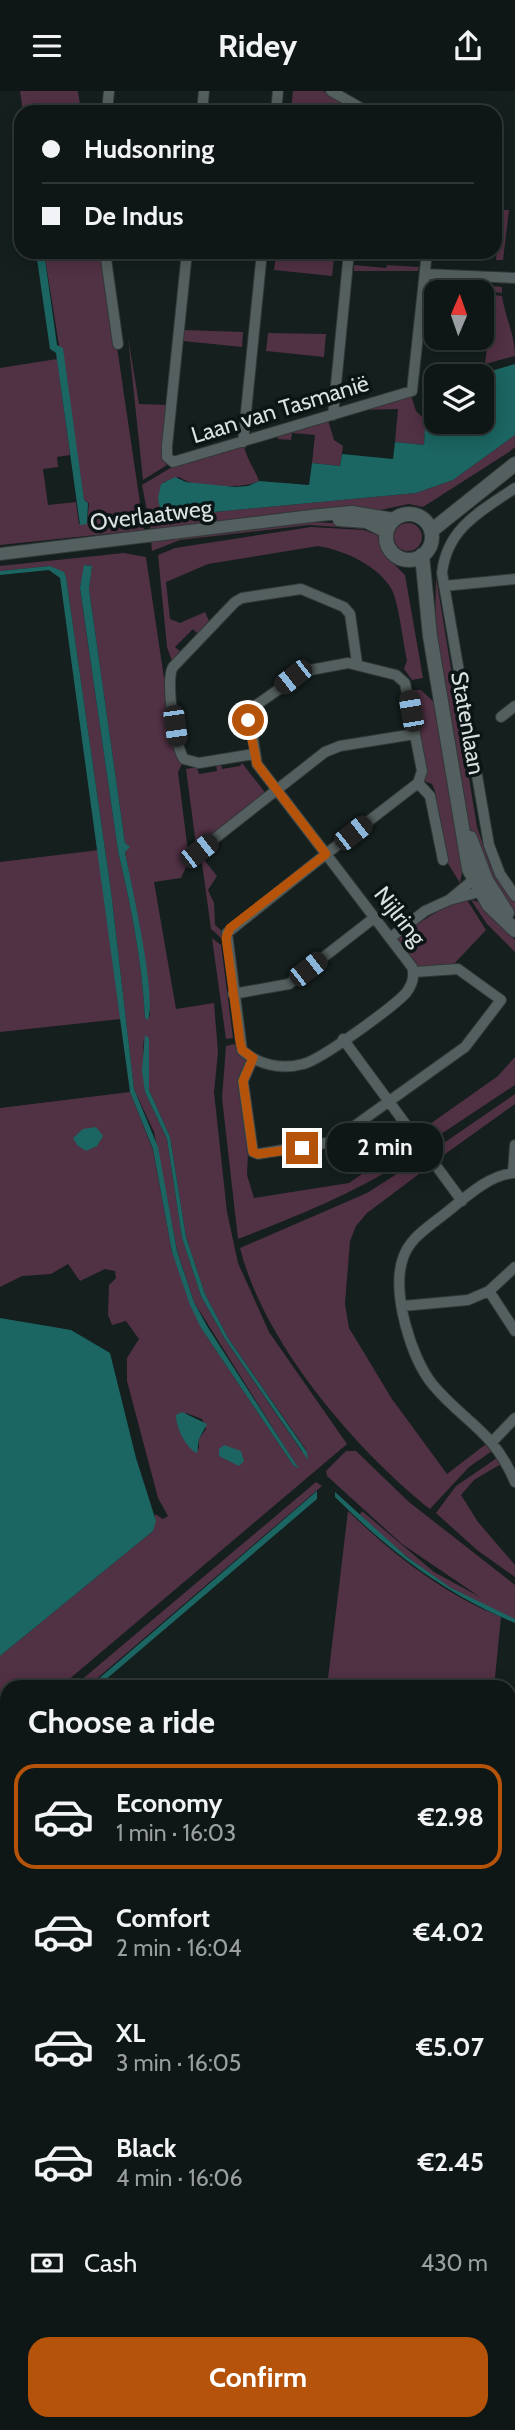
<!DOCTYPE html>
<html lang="en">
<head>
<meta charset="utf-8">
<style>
	:root { --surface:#0f1716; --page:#18201f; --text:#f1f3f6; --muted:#9b9fa1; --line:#2f3635; --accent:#b45309 }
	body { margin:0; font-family:Cabin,sans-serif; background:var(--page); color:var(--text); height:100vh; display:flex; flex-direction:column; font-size:26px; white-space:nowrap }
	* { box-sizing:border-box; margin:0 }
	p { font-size:23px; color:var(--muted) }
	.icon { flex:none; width:38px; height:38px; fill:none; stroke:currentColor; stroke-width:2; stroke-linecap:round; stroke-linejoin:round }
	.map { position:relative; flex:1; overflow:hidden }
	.details { position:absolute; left:0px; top:1589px; width:516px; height:751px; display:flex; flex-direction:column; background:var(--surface); border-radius:21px 21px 0 0; box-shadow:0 4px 18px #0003,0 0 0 2px var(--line) }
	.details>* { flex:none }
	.top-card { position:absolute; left:14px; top:14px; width:488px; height:154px; border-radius:21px; box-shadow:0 4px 18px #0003,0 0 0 2px var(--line); display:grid; align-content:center; height:154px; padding:0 28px; background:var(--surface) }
	.needle { width:46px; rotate:2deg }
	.fabs { position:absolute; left:424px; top:189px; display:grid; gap:14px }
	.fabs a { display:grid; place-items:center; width:70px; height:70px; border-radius:14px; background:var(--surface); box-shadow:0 4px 18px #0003,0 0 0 2px var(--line); font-size:35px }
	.end { position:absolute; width:32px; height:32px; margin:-16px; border:9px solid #b45309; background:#fff; box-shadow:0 0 0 4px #fff }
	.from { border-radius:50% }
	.bubble { position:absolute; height:49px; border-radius:21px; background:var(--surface); box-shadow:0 4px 18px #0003,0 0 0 2px var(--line); font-size:23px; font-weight:700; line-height:49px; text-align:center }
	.car { position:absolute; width:21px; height:42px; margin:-21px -10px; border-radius:9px; box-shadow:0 0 5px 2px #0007; background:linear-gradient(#222 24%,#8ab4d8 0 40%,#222 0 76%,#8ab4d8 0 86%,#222 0) }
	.top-card b { display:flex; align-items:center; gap:24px; height:66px; font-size:26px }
	.top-card b+b { border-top:2px solid var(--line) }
	.top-card i { width:18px; height:18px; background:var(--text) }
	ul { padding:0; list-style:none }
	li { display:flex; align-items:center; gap:21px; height:105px; margin:0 14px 10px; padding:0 14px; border:4px solid transparent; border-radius:21px }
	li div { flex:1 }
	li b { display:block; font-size:26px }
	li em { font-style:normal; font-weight:700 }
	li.selected { border-color:var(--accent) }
	li>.icon { width:63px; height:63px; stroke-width:1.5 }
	h2 { padding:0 28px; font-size:32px; line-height:84px }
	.pay { display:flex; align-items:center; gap:18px; height:77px; padding:0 28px; font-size:26px }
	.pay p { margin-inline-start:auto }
	.primary-button { display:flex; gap:14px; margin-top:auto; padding:14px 28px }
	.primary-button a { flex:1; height:80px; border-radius:21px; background:var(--accent); color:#fff; font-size:28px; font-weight:700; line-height:80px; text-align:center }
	header { display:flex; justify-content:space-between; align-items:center; height:91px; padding:0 28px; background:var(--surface); font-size:32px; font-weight:700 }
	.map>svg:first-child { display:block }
	.green { fill:#513144; fill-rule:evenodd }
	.water { fill:#1b6562 }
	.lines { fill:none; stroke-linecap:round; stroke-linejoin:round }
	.minor-casing { stroke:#323838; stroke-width:12 }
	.tertiary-casing { stroke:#323838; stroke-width:14 }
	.secondary-casing { stroke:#323838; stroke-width:16 }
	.minor { stroke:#54605f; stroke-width:10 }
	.tertiary { stroke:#54605f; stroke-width:12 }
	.secondary { stroke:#54605f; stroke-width:14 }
	.route { stroke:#b45309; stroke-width:9 }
	.labels { text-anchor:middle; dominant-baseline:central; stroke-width:7; stroke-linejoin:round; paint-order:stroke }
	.street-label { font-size:23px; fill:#dae1e0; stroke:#0b1515 }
</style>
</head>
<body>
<header><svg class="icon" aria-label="menu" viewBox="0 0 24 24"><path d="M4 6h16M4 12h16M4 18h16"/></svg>Ridey<svg class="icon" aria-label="share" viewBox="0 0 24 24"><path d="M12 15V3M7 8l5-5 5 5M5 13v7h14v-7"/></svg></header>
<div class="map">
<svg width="515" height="2339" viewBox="0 0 515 2339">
	<rect width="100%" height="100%" fill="#141f1e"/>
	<path class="green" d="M 20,0 L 78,0 L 81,21 L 23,21 Z
		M 293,0 L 323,0 L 350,15 L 349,21 L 291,19 Z
		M 501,119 L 509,119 L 503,169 L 496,169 Z
		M 44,161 L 103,161 L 144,439 L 0,454 L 0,277 L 57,268 L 70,364 L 57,366 L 58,376 L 43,378 L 48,414 L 76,411 L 79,433 L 87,433 L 89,412 L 84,409 Z
		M 276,165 L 334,167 L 332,185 L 274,179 Z
		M 354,174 L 386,177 L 387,174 L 419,176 L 418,180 L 354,180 Z
		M 439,190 L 502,196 L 502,202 L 439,195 Z
		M 493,204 L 502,205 C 505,226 515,244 515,265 L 485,273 Z
		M 184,239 L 243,241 L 242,256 L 183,250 Z
		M 268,242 L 326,243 L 324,266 L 266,260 Z
		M 128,246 L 139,313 L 168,314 L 163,368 L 167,374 L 143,389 Z
		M 411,304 L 416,320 L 426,330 L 424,354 L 395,351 L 398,318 L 360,319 Z
		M 328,329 L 334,349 L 343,355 L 340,375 L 312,372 L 315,344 L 292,342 L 291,349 L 278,348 L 277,345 Z
		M 515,344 L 515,356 L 509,361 L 423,416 L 409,413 L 380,419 L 151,440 L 142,394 L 172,376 L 244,355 C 247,369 255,378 259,390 C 241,398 195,398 179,386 L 164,391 L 159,405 L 193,423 L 416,402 L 453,389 Z
		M 311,431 L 354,433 L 366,438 L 309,434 L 180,449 L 152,460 L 151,450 Z
		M394 446a14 14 0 1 1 28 0a14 14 0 1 1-28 0Z
		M 311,436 L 364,439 L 377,444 L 386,465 L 405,484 L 423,587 L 412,589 L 404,578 L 407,569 C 403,552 399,513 392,499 C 379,475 344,459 318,455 L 208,473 L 166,491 L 170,528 L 180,532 L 205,521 L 210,532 L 198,543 L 193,538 L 175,556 L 181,561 L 172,570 L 167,556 L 158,464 L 175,457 Z
		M 124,462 L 146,466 L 175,661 L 183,671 L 178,681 L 189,769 L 181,787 L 154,791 L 176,918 L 214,912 L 218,961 L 214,1001 L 227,1121 L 238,1172 L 269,1241 L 347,1353 L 60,1596 L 7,1596 L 7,1641 L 0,1647 L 0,1565 L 153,1440 L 155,1423 L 163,1428 L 168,1425 L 158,1407 L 127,1290 L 127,1267 L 139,1248 L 126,1230 L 112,1234 L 108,1224 L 109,1194 L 116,1187 L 115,1180 L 105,1178 L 80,1190 L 68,1173 L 51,1183 L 22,1185 L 0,1196 L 0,1017 L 130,1001 L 153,1059 L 172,1161 L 201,1237 L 293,1374 L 298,1377 L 194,1211 L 177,1159 L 154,1041 L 134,998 L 111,800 L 66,486 L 50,475 L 0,480 L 0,475 ZM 85,474 L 92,475 L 89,498 L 125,752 L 129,756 L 125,761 C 135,815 146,869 150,925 L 145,927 C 142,870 131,815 118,760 L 80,498 ZM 143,946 L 149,999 L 170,1046 L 186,1146 L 205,1203 L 228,1247 L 307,1360 L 302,1361 L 225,1248 L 201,1205 L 182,1147 L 167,1048 L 145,1001 ZM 186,1322 L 202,1328 L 206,1338 L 199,1348 L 199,1358 L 187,1353 Z
		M 436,486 L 477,736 L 490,774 L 515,811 L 515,825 L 503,810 L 476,758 L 466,723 L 435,538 Z
		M 412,599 L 421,599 L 438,615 L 463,777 L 460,792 L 447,771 L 435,700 L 432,693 L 424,690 L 427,683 Z
		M 221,672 L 222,678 L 240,675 L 242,672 L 267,704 L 196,754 L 186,678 L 197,676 L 199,683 L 217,680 L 216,673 Z
		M 99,759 L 121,928 L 0,941 L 0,771 Z
		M 201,765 L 217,785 L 208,799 L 214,812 L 215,834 L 223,841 L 221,847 L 211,838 Z
		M 467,809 L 486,839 L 453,874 L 418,876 L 398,851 L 399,846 C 419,832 441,815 467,809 Z
		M 471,809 L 479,811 L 515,849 L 515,861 L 487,833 Z
		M 212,847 L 221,854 L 233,947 L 226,948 Z
		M 234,953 L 249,969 L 240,987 L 251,1061 L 248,1062 L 247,1084 L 254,1107 L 349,1092 L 409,1051 L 415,1063 C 356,1102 304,1122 238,1148 L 222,1007 L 226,955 Z
		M 515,966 L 515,994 L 429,1051 L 420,1040 L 498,985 Z
		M 515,1003 L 515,1013 L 441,1066 L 435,1058 Z
		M 420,1068 L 427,1077 L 367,1122 L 356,1135 L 350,1150 L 345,1213 L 349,1237 L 392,1308 L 447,1383 L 486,1353 L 492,1360 L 469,1376 L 430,1418 C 355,1358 264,1252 240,1157 L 367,1102 Z
		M 346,1360 L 356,1360 L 409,1411 L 515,1494 L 515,1528 C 455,1509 405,1465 359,1425 L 362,1420 L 434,1481 L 480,1506 L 402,1453 L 327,1385 L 326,1380 Z
		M 497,1367 L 501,1373 L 474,1389 L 461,1404 L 478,1431 L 515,1474 L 515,1486 L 477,1459 L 436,1422 L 456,1395 Z
		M 316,1391 L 322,1395 L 87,1596 L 73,1596 Z
		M 348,1420 C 394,1464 442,1502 501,1526 L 494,1596 L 327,1596 Z
		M 0,1933 L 7,1936 L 7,2333 L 509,2333 L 509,2028 L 515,2029 L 515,2339 L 0,2339 Z"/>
	<path class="water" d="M 36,161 L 44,161 L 57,254 L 63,257 L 84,409 L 88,412 L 87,433 L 80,434 L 56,262 L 50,258 Z
		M 515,273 L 515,344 L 453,389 L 416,402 L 193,423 L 161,423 L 158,407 L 161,393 L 175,386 L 186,391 L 235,396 L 248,395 L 259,390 L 309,394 L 312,372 L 340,375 L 342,363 L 393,368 L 395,351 L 424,354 L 425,338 L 478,342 L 486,307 L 481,283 Z
		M 84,474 L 92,475 L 89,498 L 125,752 L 130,756 L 125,761 C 131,793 157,903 148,929 L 145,927 C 142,870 131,815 118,760 L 80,497 Z
		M 50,475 L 64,481 L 66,486 L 111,800 L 134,998 L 158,1056 L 177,1160 L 194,1211 L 207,1235 L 299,1378 L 293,1374 L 201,1237 L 190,1214 L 172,1161 L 153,1058 L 130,1001 L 60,487 L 49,479 L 0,484 L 0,480 Z
		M 145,944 L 149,947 L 149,999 L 170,1046 L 186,1146 L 205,1203 L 228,1247 L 307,1361 L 308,1369 L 225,1248 L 201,1205 L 182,1147 L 167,1048 L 145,1001 L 142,980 Z
		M 96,1036 L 103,1045 L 97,1055 L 86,1060 L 77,1054 L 73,1047 L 83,1038 Z
		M 0,1227 L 71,1239 L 110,1262 L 136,1367 L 156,1430 L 153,1440 L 0,1565 Z
		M 182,1321 L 207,1333 L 199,1348 L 197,1362 C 186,1357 176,1337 176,1324 Z
		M 224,1354 L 241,1360 L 244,1370 L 239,1375 L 219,1365 L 219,1358 Z
		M 317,1400 L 317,1408 L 97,1596 L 89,1596 Z
		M 335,1401 L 407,1466 L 451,1497 L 515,1528 L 515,1532 C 445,1503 389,1460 335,1406 Z"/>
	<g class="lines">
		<g class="minor-casing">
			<path id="minor" d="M 331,0 L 368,21
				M 107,21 L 109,0
				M 202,21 L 204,0
				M 276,21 L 278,0
				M 495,141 L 496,141
				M 105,161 L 118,253
				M 187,161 L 167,355 L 167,366 L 173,371 L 412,300 L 427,161
				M 425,183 L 515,187
				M 481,237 L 483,237
				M 419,244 L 436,242
				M 333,324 L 349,161
				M 243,351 L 262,161
				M 515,397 C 481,420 447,437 442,482 L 489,754 L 500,783 L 515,805
				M 444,495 L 515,488
				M 348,572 L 396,584 L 405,592 L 422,680 L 418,692 L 326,763 L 257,673 L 249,624 L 252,617 L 305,580 Z
				M 501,626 L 515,615
				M 254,663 L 199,672 L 184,668 C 175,656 165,588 173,576 L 235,511 L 242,507 L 301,498 L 344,516 L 350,523 L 357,572
				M 418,692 L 430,705 L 443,769
				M 195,763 L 325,661 L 340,655 L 415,643
				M 326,763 L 412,876 C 415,885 412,894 406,902 C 393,916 321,969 303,973 C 282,979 258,974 242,959 L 227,842 Z
				M 449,809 L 473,789 L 481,789
				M 390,847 L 425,820 L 449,809 L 479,801 L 483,795
				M 233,903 L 289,893 L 374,827
				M 343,948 L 462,1110
				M 253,967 L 243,990 L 253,1061 L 258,1063 L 332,1051 L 465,956 L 501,909 L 458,878 L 414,881
				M 513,1081 L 515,1054
				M 515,1082 C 487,1083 460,1112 438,1128 C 424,1139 409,1149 403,1167 C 391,1201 411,1267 433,1294 C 466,1333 493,1339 515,1391
				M 489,1200 L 515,1176
				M 403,1215 L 468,1209 L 489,1200 L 515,1240
				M 493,1350 L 515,1327
				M 0,1917 L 7,1921
				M 509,2016 L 515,2017"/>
		</g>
		<g class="tertiary-casing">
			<path id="tertiary" d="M 339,429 L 366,431 L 386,441
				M 0,463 L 320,424 L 352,421 L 394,428"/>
		</g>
		<g class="secondary-casing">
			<path id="secondary" d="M386 446a23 23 0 1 1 46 0a23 23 0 1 1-46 0Z
				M 431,440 L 515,373
				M 422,464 L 430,545 L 469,778 L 489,814 L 515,839
				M 470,747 L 486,789 L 507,822"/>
		</g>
		<use href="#minor" class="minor"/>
		<use href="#tertiary" class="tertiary"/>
		<use href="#secondary" class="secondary"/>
	</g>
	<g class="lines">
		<path class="route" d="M 248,629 L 257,673 L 326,763 L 230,837 L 226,847 L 240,951 L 242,959 L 253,967 L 243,990 L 253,1061 L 258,1063 L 302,1057"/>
	</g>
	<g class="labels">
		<g class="street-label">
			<text transform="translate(280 318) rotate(-17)">Laan van Tasmanië</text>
			<text transform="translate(151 424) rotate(-7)">Overlaatweg</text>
			<text transform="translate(468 632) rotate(80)">Statenlaan</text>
			<text transform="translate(400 825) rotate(52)">Nijlring</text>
		</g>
	</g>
</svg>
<div class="fabs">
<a><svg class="needle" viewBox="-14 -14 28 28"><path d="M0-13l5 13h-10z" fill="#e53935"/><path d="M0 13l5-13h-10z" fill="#9b9fa1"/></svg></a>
<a><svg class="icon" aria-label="layers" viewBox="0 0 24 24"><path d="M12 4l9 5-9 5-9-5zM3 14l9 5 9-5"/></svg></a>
</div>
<i class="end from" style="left:248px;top:629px"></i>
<i class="end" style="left:302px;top:1057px"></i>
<div class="bubble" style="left:327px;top:1032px;width:116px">2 min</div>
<i class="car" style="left:293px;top:586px;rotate:232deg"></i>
<i class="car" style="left:411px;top:620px;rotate:350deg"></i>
<i class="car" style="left:175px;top:635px;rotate:172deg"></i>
<i class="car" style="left:353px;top:742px;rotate:52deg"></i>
<i class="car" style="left:199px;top:760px;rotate:52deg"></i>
<i class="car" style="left:308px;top:878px;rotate:52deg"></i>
<div class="top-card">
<b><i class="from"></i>Hudsonring</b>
<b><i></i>De Indus</b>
</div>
<section class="details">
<h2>Choose a ride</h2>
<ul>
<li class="selected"><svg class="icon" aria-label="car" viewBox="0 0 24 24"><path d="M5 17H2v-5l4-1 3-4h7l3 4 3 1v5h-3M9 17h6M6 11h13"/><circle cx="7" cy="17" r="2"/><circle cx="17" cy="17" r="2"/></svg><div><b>Economy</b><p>1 min · 16:03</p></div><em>€2.98</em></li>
<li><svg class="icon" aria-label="car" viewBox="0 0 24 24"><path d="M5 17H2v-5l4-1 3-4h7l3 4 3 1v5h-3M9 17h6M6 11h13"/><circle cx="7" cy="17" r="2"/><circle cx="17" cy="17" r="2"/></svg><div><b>Comfort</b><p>2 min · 16:04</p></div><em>€4.02</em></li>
<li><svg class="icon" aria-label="car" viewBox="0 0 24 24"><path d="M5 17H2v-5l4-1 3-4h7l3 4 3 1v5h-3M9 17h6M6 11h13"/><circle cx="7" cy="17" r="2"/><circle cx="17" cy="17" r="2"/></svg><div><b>XL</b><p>3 min · 16:05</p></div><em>€5.07</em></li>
<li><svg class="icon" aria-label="car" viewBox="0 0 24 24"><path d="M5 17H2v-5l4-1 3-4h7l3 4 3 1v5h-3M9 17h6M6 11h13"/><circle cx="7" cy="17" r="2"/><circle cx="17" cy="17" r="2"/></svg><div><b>Black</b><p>4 min · 16:06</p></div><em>€2.45</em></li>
</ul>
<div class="pay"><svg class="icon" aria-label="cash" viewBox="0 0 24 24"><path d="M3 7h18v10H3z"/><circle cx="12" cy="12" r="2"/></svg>Cash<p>430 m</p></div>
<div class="primary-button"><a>Confirm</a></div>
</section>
</div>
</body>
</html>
